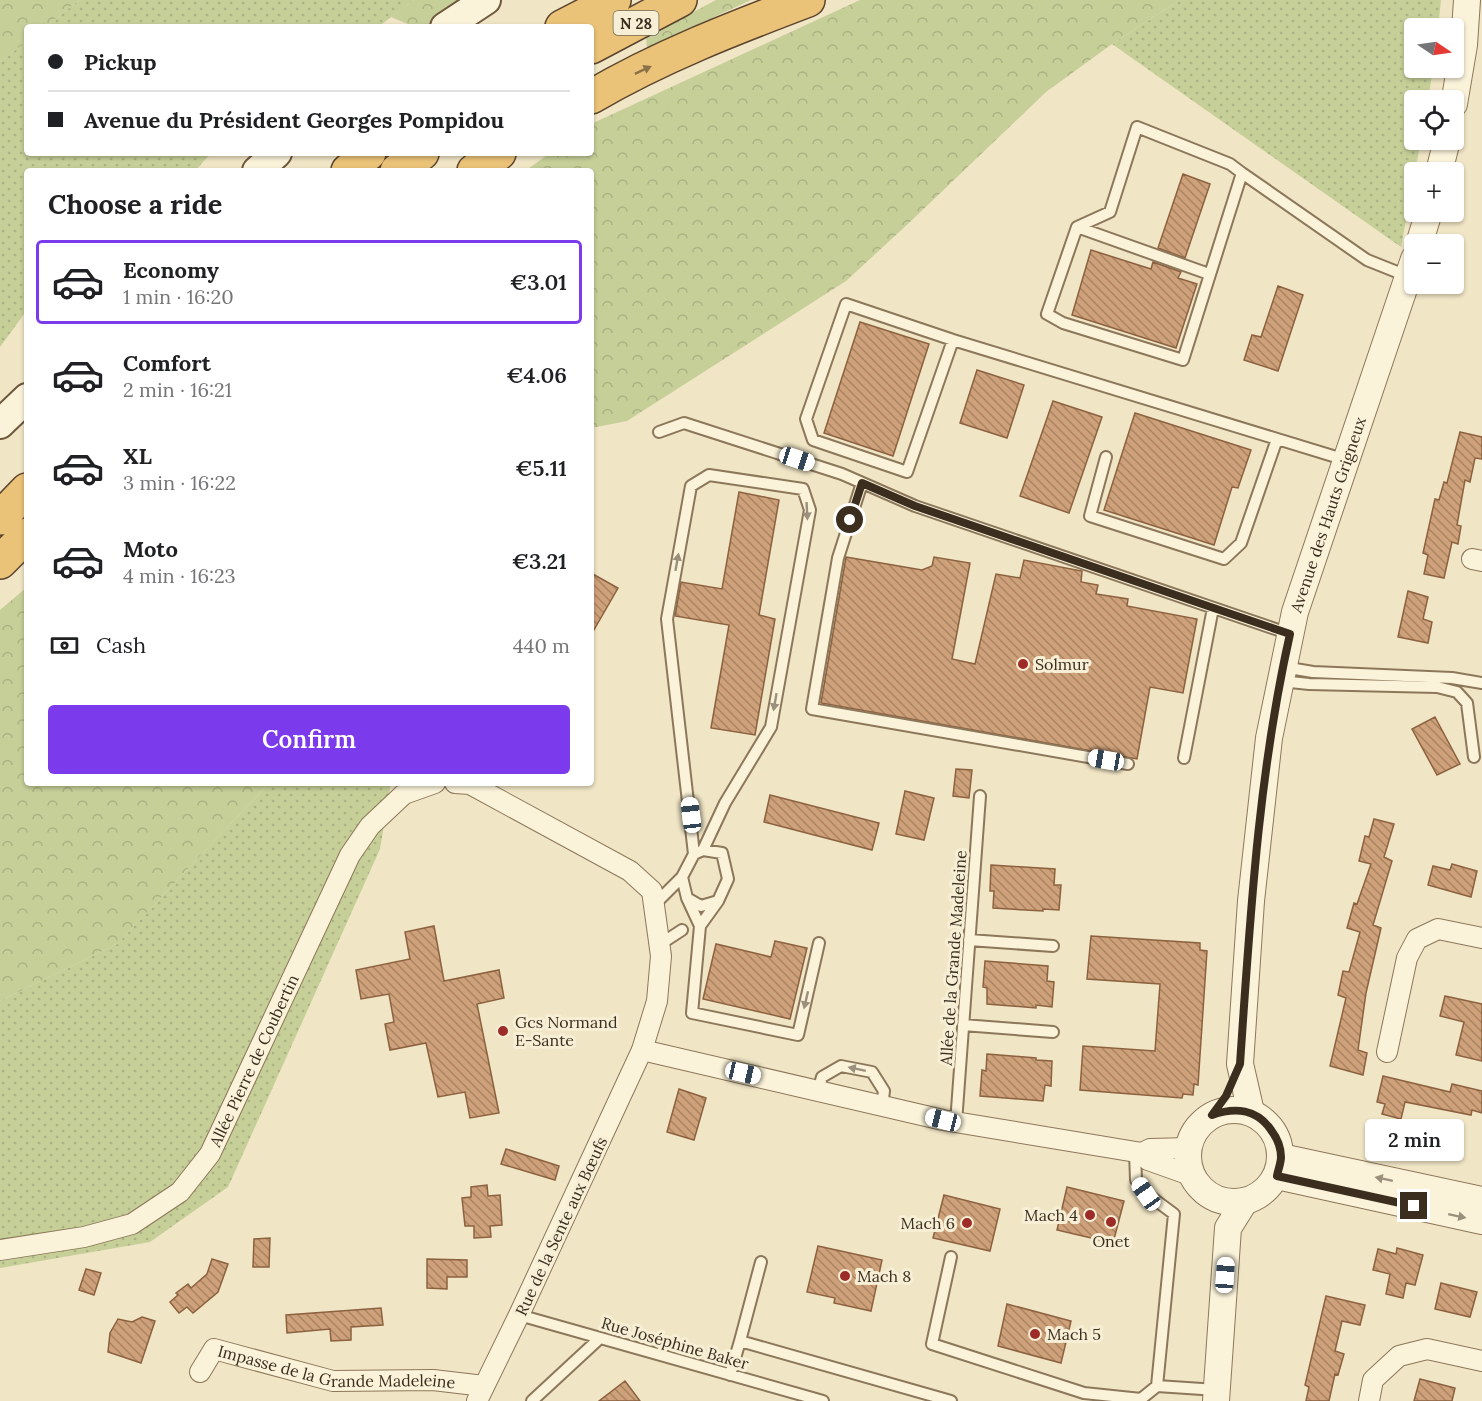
<!DOCTYPE html>
<html lang="en">
<head>
<meta charset="utf-8">
<style>
	:root { --surface:#fff; --page:#f2f2f2; --text:#202124; --muted:#757577; --line:#e0e0e0; --accent:#7c3aed }
	body { margin:0; font-family:Lora,serif; background:var(--page); color:var(--text); height:100vh; display:flex; flex-direction:column; font-size:22px; white-space:nowrap }
	* { box-sizing:border-box; margin:0 }
	p { font-size:20px; color:var(--muted) }
	.icon { flex:none; width:33px; height:33px; fill:none; stroke:currentColor; stroke-width:2; stroke-linecap:round; stroke-linejoin:round }
	.map { position:relative; flex:1; overflow:hidden }
	.panel { position:absolute; left:24px; top:168px; width:570px; height:618px; display:flex; flex-direction:column; background:var(--surface); border-radius:6px; box-shadow:0 2px 4px #0004 }
	.panel>* { flex:none }
	.hud { position:absolute; left:24px; top:24px; width:570px; height:132px; border-radius:6px; box-shadow:0 2px 4px #0004; display:grid; align-content:center; height:132px; padding:0 24px; background:var(--surface) }
	.needle { width:39px; rotate:103deg }
	.tools { position:absolute; left:1404px; top:18px; display:grid; gap:12px }
	.tools a { display:grid; place-items:center; width:60px; height:60px; border-radius:6px; background:var(--surface); box-shadow:0 2px 4px #0004; font-size:30px }
	.end { position:absolute; width:27px; height:27px; margin:-14px; border:8px solid #3b2e1f; background:#fff; box-shadow:0 0 0 3px #fff }
	.from { border-radius:50% }
	.bubble { position:absolute; height:42px; border-radius:6px; background:var(--surface); box-shadow:0 2px 4px #0004; font-size:20px; font-weight:600; line-height:42px; text-align:center }
	.car { position:absolute; width:18px; height:36px; margin:-18px -9px; border-radius:8px; box-shadow:0 0 4px 2px #0007; background:linear-gradient(#fff 24%,#345 0 40%,#fff 0 76%,#345 0 86%,#fff 0) }
	.hud b { display:flex; align-items:center; gap:21px; height:57px; font-size:22px }
	.hud b+b { border-top:2px solid var(--line) }
	.hud i { width:15px; height:15px; background:var(--text) }
	ul { padding:0; list-style:none }
	li { display:flex; align-items:center; gap:18px; height:84px; margin:0 12px 9px; padding:0 12px; border:3px solid transparent; border-radius:6px }
	li div { flex:1 }
	li b { display:block; font-size:22px }
	li em { font-style:normal; font-weight:600 }
	li.selected { border-color:var(--accent) }
	li>.icon { width:54px; height:54px; stroke-width:1.5 }
	h2 { padding:0 24px; font-size:27px; line-height:72px }
	.pay { display:flex; align-items:center; gap:15px; height:66px; padding:0 24px; font-size:22px }
	.pay p { margin-inline-start:auto }
	.action { display:flex; gap:12px; margin-top:auto; padding:12px 24px }
	.action a { flex:1; height:69px; border-radius:6px; background:var(--accent); color:#fff; font-size:24px; font-weight:600; line-height:69px; text-align:center }
	.map>svg:first-child { display:block }
	.grass { fill:url(#grass-dots) }
	.forest { fill:url(#forest-crowns) }
	.building { fill:url(#building-back-hatch); stroke:#8c613f; stroke-width:1.5 }
	.lines { fill:none; stroke-linecap:round; stroke-linejoin:round }
	.service-casing { stroke:#8c775a; stroke-width:14 }
	.minor-casing { stroke:#8c775a; stroke-width:22 }
	.tertiary-casing { stroke:#8c775a; stroke-width:28 }
	.secondary-casing { stroke:#6e583d; stroke-width:32 }
	.trunk-casing { stroke:#5a442e; stroke-width:36 }
	.service { stroke:#faf2d9; stroke-width:10 }
	.minor { stroke:#faf2d9; stroke-width:20 }
	.tertiary { stroke:#faf2d9; stroke-width:26 }
	.secondary { stroke:#faf2d9; stroke-width:28 }
	.trunk { stroke:#eac278; stroke-width:33 }
	.oneway { fill:#8a7147 }
	.oneway2 { fill:#9a907c }
	.route { stroke:#3b2e1f; stroke-width:8 }
	.poi-dot { fill:#9d2c28; stroke:#f7efd5; stroke-width:2 }
	.labels { text-anchor:middle; dominant-baseline:central; stroke-width:6; stroke-linejoin:round; paint-order:stroke }
	.shield { fill:#f7efd5; stroke:#736856; stroke-width:1.5 }
	.shield-label { font-size:15px; font-weight:bold; fill:#3b2e1f }
	.street-label { font-size:16px; fill:#3b2e1f; stroke:#f7efd5 }
	.poi-label { font-size:16px; fill:#3b2e1f; stroke:#f7efd5; text-anchor:start }
</style>
</head>
<body>
<div class="map">
<svg width="1482" height="1401" viewBox="0 0 1482 1401">
	<defs>
		<pattern id="grass-dots" width="8" height="8" patternUnits="userSpaceOnUse" patternTransform="scale(1.5)"><rect width="8" height="8" fill="#c6cf98"/><path d="M2 2h.1M6 6h.1" fill="none" stroke="#abb283" stroke-width="1.8" stroke-linecap="round"/></pattern>
		<pattern id="forest-crowns" width="20" height="18" patternUnits="userSpaceOnUse" patternTransform="scale(1.5)"><rect width="20" height="18" fill="#c6cf98"/><path d="M2 6a3 3 0 1 1 6 0M12 15a3 3 0 1 1 6 0" fill="none" stroke="#abb283"/></pattern>
		<pattern id="building-back-hatch" width="6" height="6" patternUnits="userSpaceOnUse" patternTransform="scale(1.5)"><rect width="6" height="6" fill="#cfa17a"/><path d="M-1 5l2 2M0 0l6 6M5-1l2 2" fill="none" stroke="#a98463"/></pattern>
	</defs>
	<rect width="100%" height="100%" fill="#f0e5c5"/>
	<path class="grass" d="M 79,0 L 414,0 L 378,27 L 45,27 Z
		M 1180,0 L 1441,0 L 1438,28 L 1414,28 L 1414,68 L 1433,68 L 1428,100 L 1414,100 L 1414,140 L 1421,140 L 1401,247 L 1112,44 Z
		M 27,41 L 27,153 L 211,153 L 195,171 L 27,171 L 27,310 L 0,347 L 0,62 Z
		M 269,783 L 391,783 L 380,849 L 228,1187 L 150,1242 L 0,1268 L 0,1001 L 117,944 Z"/>
	<path class="forest" d="M 0,0 L 79,0 L 45,27 L 27,27 L 27,41 L 0,62 Z
		M 414,0 L 470,0 L 425,27 L 415,27 L 391,17 Z
		M 716,0 L 751,0 L 647,48 L 646,37 Z
		M 860,0 L 1180,0 L 1112,44 L 1046,92 L 910,222 L 846,281 L 627,421 L 591,428 L 591,171 L 525,171 L 550,153 L 591,153 L 591,124 Z
		M 27,587 L 27,783 L 269,783 L 117,944 L 0,1001 L 0,610 Z"/>
	<path class="building" d="M 1183,174 L 1210,184 L 1185,258 L 1158,248 Z
		M 1091,250 L 1151,269 L 1153,262 L 1181,272 L 1178,278 L 1197,284 L 1176,348 L 1072,315 Z
		M 1278,286 L 1303,295 L 1278,371 L 1244,360 L 1252,335 L 1261,337 Z
		M 860,322 L 929,344 L 893,456 L 824,433 Z
		M 977,370 L 1024,385 L 1007,438 L 960,423 Z
		M 1053,401 L 1102,417 L 1069,513 L 1020,496 Z
		M 1135,413 L 1251,450 L 1238,488 L 1232,487 L 1214,545 L 1104,510 Z
		M 1460,432 L 1482,437 L 1482,459 L 1475,458 L 1470,482 L 1465,480 L 1457,525 L 1461,526 L 1458,544 L 1452,542 L 1444,578 L 1424,574 L 1428,555 L 1423,553 L 1435,499 L 1439,500 L 1444,482 L 1447,483 Z
		M 739,492 L 779,500 L 759,615 L 775,619 L 755,735 L 711,728 L 729,625 L 675,616 L 681,582 L 722,589 Z
		M 846,557 L 922,570 L 932,566 L 934,557 L 970,563 L 952,659 L 975,664 L 996,574 L 1020,578 L 1024,560 L 1082,571 L 1081,582 L 1098,585 L 1096,594 L 1128,599 L 1127,606 L 1197,619 L 1183,693 L 1150,687 L 1137,759 L 821,703 Z
		M 591,573 L 618,588 L 591,635 Z
		M 1408,591 L 1428,597 L 1423,619 L 1432,622 L 1428,643 L 1398,637 Z
		M 1435,717 L 1460,764 L 1437,775 L 1412,729 Z
		M 956,769 L 972,770 L 969,798 L 953,796 Z
		M 905,791 L 934,798 L 924,840 L 896,834 Z
		M 770,795 L 879,823 L 872,850 L 764,822 Z
		M 1374,819 L 1394,824 L 1384,857 L 1392,861 L 1373,925 L 1381,928 L 1366,993 L 1358,1050 L 1367,1053 L 1363,1075 L 1330,1066 L 1346,998 L 1338,995 L 1343,971 L 1349,972 L 1360,932 L 1347,928 L 1354,903 L 1357,904 L 1371,864 L 1359,861 L 1365,836 L 1369,837 Z
		M 1452,864 L 1477,871 L 1471,897 L 1428,885 L 1433,866 L 1450,870 Z
		M 991,865 L 1055,869 L 1054,885 L 1061,885 L 1059,910 L 1043,909 L 1043,911 L 993,908 L 994,891 L 990,891 Z
		M 434,926 L 444,981 L 499,970 L 504,998 L 477,1004 L 499,1113 L 470,1118 L 465,1092 L 438,1097 L 426,1043 L 390,1050 L 385,1024 L 394,1022 L 389,994 L 361,999 L 356,970 L 410,959 L 405,932 Z
		M 1091,936 L 1200,943 L 1200,950 L 1207,951 L 1198,1085 L 1194,1084 L 1193,1095 L 1183,1094 L 1182,1098 L 1080,1090 L 1083,1046 L 1155,1051 L 1160,984 L 1087,979 Z
		M 775,941 L 807,948 L 790,1019 L 703,999 L 716,944 L 771,957 Z
		M 985,961 L 1048,966 L 1047,981 L 1054,982 L 1052,1007 L 1036,1005 L 1036,1008 L 987,1004 L 987,988 L 983,987 Z
		M 1445,996 L 1482,1004 L 1482,1061 L 1456,1055 L 1464,1022 L 1440,1016 Z
		M 987,1054 L 1036,1058 L 1036,1060 L 1052,1061 L 1051,1086 L 1045,1085 L 1043,1101 L 980,1096 L 982,1070 L 986,1071 Z
		M 1383,1076 L 1450,1092 L 1452,1084 L 1482,1091 L 1482,1113 L 1472,1110 L 1471,1115 L 1405,1102 L 1401,1119 L 1382,1114 L 1385,1104 L 1377,1102 Z
		M 679,1089 L 706,1098 L 694,1140 L 667,1132 Z
		M 506,1149 L 559,1166 L 555,1180 L 501,1164 Z
		M 487,1185 L 488,1196 L 500,1195 L 502,1225 L 490,1226 L 491,1237 L 474,1238 L 474,1226 L 465,1226 L 462,1198 L 471,1197 L 471,1187 Z
		M 1067,1187 L 1124,1201 L 1113,1243 L 1057,1230 Z
		M 944,1195 L 1000,1209 L 990,1251 L 933,1238 Z
		M 270,1238 L 269,1267 L 253,1267 L 254,1239 Z
		M 818,1246 L 882,1260 L 871,1311 L 834,1303 L 835,1298 L 807,1292 Z
		M 1397,1248 L 1423,1255 L 1415,1285 L 1406,1283 L 1403,1298 L 1386,1294 L 1390,1274 L 1373,1270 L 1378,1249 L 1396,1254 Z
		M 212,1259 L 228,1264 L 218,1292 L 193,1313 L 187,1307 L 179,1313 L 170,1302 L 178,1295 L 176,1293 L 188,1284 L 191,1288 L 207,1274 Z
		M 427,1259 L 467,1260 L 467,1277 L 447,1277 L 447,1289 L 427,1288 Z
		M 86,1269 L 101,1273 L 94,1295 L 79,1290 Z
		M 1441,1283 L 1477,1292 L 1470,1317 L 1435,1309 Z
		M 1326,1296 L 1365,1305 L 1360,1325 L 1342,1321 L 1335,1351 L 1344,1354 L 1338,1375 L 1335,1374 L 1329,1401 L 1306,1401 L 1309,1387 L 1305,1385 Z
		M 1007,1304 L 1071,1321 L 1061,1363 L 998,1346 Z
		M 381,1308 L 383,1325 L 351,1327 L 351,1340 L 331,1341 L 330,1329 L 287,1333 L 286,1315 Z
		M 142,1317 L 155,1321 L 141,1363 L 108,1352 L 110,1333 L 118,1319 L 132,1322 Z
		M 1420,1379 L 1455,1388 L 1452,1401 L 1414,1401 Z
		M 625,1381 L 640,1401 L 599,1401 Z"/>
	<g class="lines">
		<g class="service-casing">
			<path id="service" d="M 1242,173 L 1183,360 L 1063,323 L 1047,314 L 1077,227 L 1110,212 L 1137,127 L 1230,164 L 1242,173 L 1367,260 L 1397,272 L 1407,280
				M 1077,227 L 1209,274
				M 953,340 L 907,472 L 813,440 L 806,419 L 846,304 L 953,340 L 1346,460
				M 659,432 L 684,423 L 842,474 L 915,506 L 1290,634
				M 1106,457 L 1090,516 L 1224,559 L 1241,543 L 1277,439
				M 862,483 L 838,558 L 812,709 L 1128,764
				M 1283,667 L 1313,672 L 1452,678 L 1482,683
				M 1281,681 L 1309,684 L 1437,687 L 1457,692 L 1467,703 L 1474,757
				M 1184,758 L 1213,608
				M 694,854 L 667,619 L 691,486 L 709,475 L 803,489 L 810,510 L 771,727 L 725,803 L 703,850
				M 682,877 L 687,898 L 701,906 L 718,901
				M 687,898 L 700,926 L 692,1013 L 798,1035 L 819,943
				M 654,905 L 682,877 L 694,854 L 703,850 L 722,853 L 728,879 L 718,901 L 700,926
				M 969,940 L 1053,946
				M 659,945 L 682,930
				M 963,1025 L 1053,1032
				M 818,1091 L 822,1077 L 841,1066 L 872,1072 L 884,1091 L 882,1106
				M 956,1123 L 980,796
				M 1135,1152 L 1136,1180 L 1147,1194 L 1174,1214 L 1157,1386 L 1217,1390
				M 951,1257 L 932,1344 L 1084,1393 L 1141,1399 L 1157,1386
				M 519,1315 L 823,1401
				M 740,1341 L 761,1262
				M 730,1375 L 740,1341 L 951,1401
				M 532,1401 L 600,1338"/>
		</g>
		<g class="minor-casing">
			<g id="minor">
				<path d="M 1472,559 L 1482,561"/>
				<path d="M 455,783 L 470,784 L 630,871 L 652,891 L 661,956 L 657,1001 L 642,1050 L 519,1315 L 477,1401"/>
				<path d="M 642,1050 L 943,1120 L 1142,1153 L 1148,1160 L 1193,1176"/>
				<path d="M 1387,1052 L 1407,958 L 1417,939 L 1438,929 L 1482,938"/>
				<path d="M 1142,1153 L 1150,1149 L 1189,1148"/>
				<path id="s1" d="M 0,1250 L 84,1237 L 132,1224 L 180,1192 L 210,1154 L 350,855 L 370,826 L 404,794 L 435,783"/>
				<path id="s2" d="M 200,1372 L 214,1349 L 333,1381 L 433,1380 L 484,1386"/>
				<path d="M 1369,1401 L 1373,1380 L 1399,1356 L 1427,1349 L 1482,1361"/>
			</g>
		</g>
		<g class="tertiary-casing">
			<g id="tertiary">
				<path d="M 1454,104 L 1464,45 L 1467,0"/>
				<path d="M 1439,172 L 1447,140"/>
				<path d="M 1419,244 L 1429,212"/>
				<circle cx="1234" cy="1156" r="46"/>
				<path id="s3" d="M 1251,1112 L 1240,1064 L 1251,901 L 1269,738 L 1295,612 L 1414,259"/>
				<path d="M 1281,1157 L 1482,1200"/>
				<path d="M 1277,1176 L 1482,1221"/>
				<path d="M 1216,1401 L 1228,1228 L 1245,1201"/>
			</g>
		</g>
		<g class="secondary-casing">
			<path id="secondary" d="M 445,27 L 486,0
				M 257,171 L 277,153
				M 0,424 L 27,398"/>
		</g>
		<g class="trunk-casing">
			<path id="trunk" d="M 562,27 L 614,0
				M 591,47 L 680,0
				M 591,97 C 659,57 734,28 808,0
				M 348,171 L 369,153
				M 397,171 L 422,153
				M 474,171 L 499,153
				M 0,518 L 27,490
				M 0,562 L 27,535"/>
		</g>
		<use href="#service" class="service"/>
		<use href="#minor" class="minor"/>
		<use href="#tertiary" class="tertiary"/>
		<use href="#secondary" class="secondary"/>
		<use href="#trunk" class="trunk"/>
	</g>
	<defs><path id="oneway-solid" d="M-6-.8H1V-3.2L6.5 0L1 3.2V.8H-6Z" transform="scale(1.5)"/></defs>
	<use class="oneway" href="#oneway-solid" transform="translate(643 70) rotate(-25)"/>
	<g class="oneway2">
		<use href="#oneway-solid" transform="translate(807 511) rotate(87)"/>
		<use href="#oneway-solid" transform="translate(677 562) rotate(-80)"/>
		<use href="#oneway-solid" transform="translate(775 702) rotate(100)"/>
		<use href="#oneway-solid" transform="translate(806 1000) rotate(103)"/>
		<use href="#oneway-solid" transform="translate(857 1069) rotate(-168)"/>
		<use href="#oneway-solid" transform="translate(1384 1179) rotate(-168)"/>
		<use href="#oneway-solid" transform="translate(1457 1216) rotate(12)"/>
	</g>
	<g class="lines">
		<path class="route" d="M 850,520 L 862,483 L 915,506 L 1290,634 C 1258,776 1250,920 1240,1064 L 1226,1096 L 1212,1115 C 1235,1107 1257,1109 1271,1130 C 1277,1138 1281,1147 1281,1157 C 1281,1163 1278,1170 1277,1176 L 1414,1206"/>
	</g>
	<g class="poi-dot">
		<circle cx="1023" cy="664" r="6"/>
		<circle cx="503" cy="1031" r="6"/>
		<circle cx="1090" cy="1215" r="6"/>
		<circle cx="1111" cy="1222" r="6"/>
		<circle cx="967" cy="1223" r="6"/>
		<circle cx="845" cy="1276" r="6"/>
		<circle cx="1035" cy="1334" r="6"/>
	</g>
	<g class="labels">
		<rect class="shield" x="613.5" y="11" width="45" height="24" rx="4.5"/>
		<g class="shield-label">
			<text x="636" y="23">N 28</text>
		</g>
		<g class="street-label">
			<text stroke="none"><textPath href="#s3" startOffset="608">Avenue des Hauts Grigneux</textPath></text>
			<text transform="translate(953 958) rotate(-86)">Allée de la Grande Madeleine</text>
			<text stroke="none"><textPath href="#s1" startOffset="344">Allée Pierre de Coubertin</textPath></text>
			<text transform="translate(561 1226) rotate(-65)">Rue de la Sente aux Bœufs</text>
			<text transform="translate(675 1343) rotate(16)">Rue Joséphine Baker</text>
			<text stroke="none"><textPath href="#s2" startOffset="152">Impasse de la Grande Madeleine</textPath></text>
		</g>
		<g class="poi-label">
			<text x="1035" y="664">Solmur</text>
			<text x="515" y="1022">Gcs Normand<tspan x="515" dy="18">E-Sante</tspan></text>
			<text x="1078" y="1215" text-anchor="end">Mach 4</text>
			<text x="955" y="1223" text-anchor="end">Mach 6</text>
			<text x="1111" y="1241" text-anchor="middle">Onet</text>
			<text x="857" y="1276">Mach 8</text>
			<text x="1047" y="1334">Mach 5</text>
		</g>
	</g>
</svg>
<div class="tools">
<a><svg class="needle" viewBox="-14 -14 28 28"><path d="M0-13l5 13h-10z" fill="#e53935"/><path d="M0 13l5-13h-10z" fill="#757577"/></svg></a>
<a><svg class="icon" aria-label="locate" viewBox="0 0 24 24"><circle cx="12" cy="12" r="6"/><path d="M12 2v4M12 18v4M2 12h4M18 12h4"/></svg></a>
<a>+</a>
<a>−</a>
</div>
<i class="end from" style="left:850px;top:520px"></i>
<i class="end" style="left:1414px;top:1206px"></i>
<div class="bubble" style="left:1365px;top:1119px;width:99px">2 min</div>
<i class="car" style="left:797px;top:459px;rotate:108deg"></i>
<i class="car" style="left:1106px;top:760px;rotate:280deg"></i>
<i class="car" style="left:691px;top:815px;rotate:353deg"></i>
<i class="car" style="left:743px;top:1073px;rotate:103deg"></i>
<i class="car" style="left:943px;top:1120px;rotate:284deg"></i>
<i class="car" style="left:1146px;top:1194px;rotate:325deg"></i>
<i class="car" style="left:1225px;top:1275px;rotate:4deg"></i>
<div class="hud">
<b><i class="from"></i>Pickup</b>
<b><i></i>Avenue du Président Georges Pompidou</b>
</div>
<section class="panel">
<h2>Choose a ride</h2>
<ul>
<li class="selected"><svg class="icon" aria-label="car" viewBox="0 0 24 24"><path d="M5 17H2v-5l4-1 3-4h7l3 4 3 1v5h-3M9 17h6M6 11h13"/><circle cx="7" cy="17" r="2"/><circle cx="17" cy="17" r="2"/></svg><div><b>Economy</b><p>1 min · 16:20</p></div><em>€3.01</em></li>
<li><svg class="icon" aria-label="car" viewBox="0 0 24 24"><path d="M5 17H2v-5l4-1 3-4h7l3 4 3 1v5h-3M9 17h6M6 11h13"/><circle cx="7" cy="17" r="2"/><circle cx="17" cy="17" r="2"/></svg><div><b>Comfort</b><p>2 min · 16:21</p></div><em>€4.06</em></li>
<li><svg class="icon" aria-label="car" viewBox="0 0 24 24"><path d="M5 17H2v-5l4-1 3-4h7l3 4 3 1v5h-3M9 17h6M6 11h13"/><circle cx="7" cy="17" r="2"/><circle cx="17" cy="17" r="2"/></svg><div><b>XL</b><p>3 min · 16:22</p></div><em>€5.11</em></li>
<li><svg class="icon" aria-label="car" viewBox="0 0 24 24"><path d="M5 17H2v-5l4-1 3-4h7l3 4 3 1v5h-3M9 17h6M6 11h13"/><circle cx="7" cy="17" r="2"/><circle cx="17" cy="17" r="2"/></svg><div><b>Moto</b><p>4 min · 16:23</p></div><em>€3.21</em></li>
</ul>
<div class="pay"><svg class="icon" aria-label="cash" viewBox="0 0 24 24"><path d="M3 7h18v10H3z"/><circle cx="12" cy="12" r="2"/></svg>Cash<p>440 m</p></div>
<div class="action"><a>Confirm</a></div>
</section>
</div>
</body>
</html>
